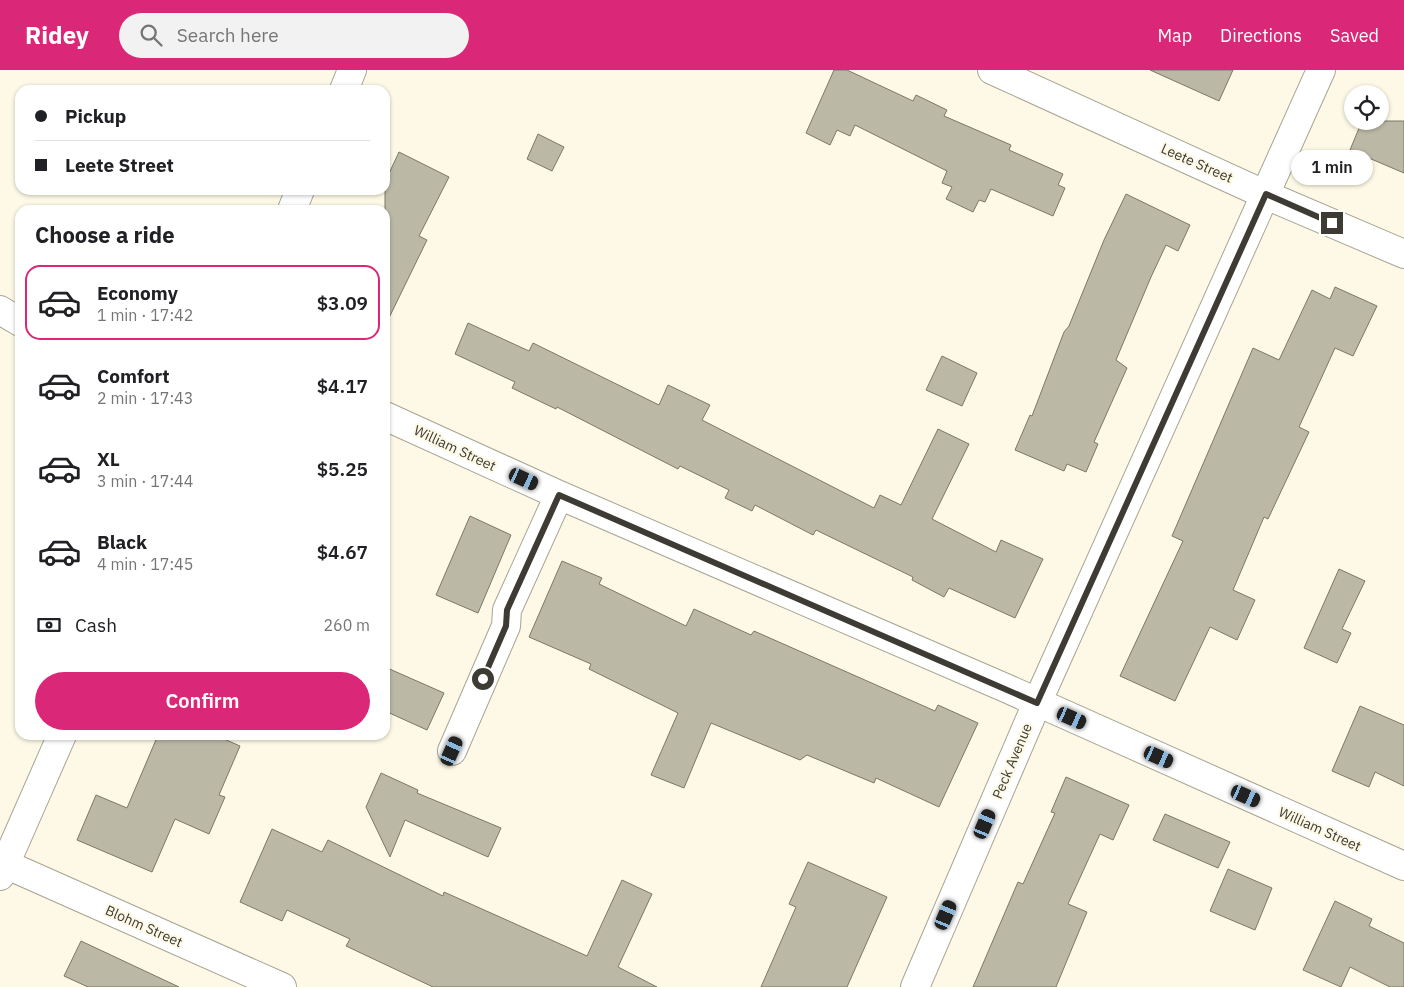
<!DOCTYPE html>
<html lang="en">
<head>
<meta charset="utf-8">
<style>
	:root { --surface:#fff; --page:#f2f2f2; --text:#202124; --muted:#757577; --line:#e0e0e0; --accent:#db2777 }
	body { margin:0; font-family:"IBM Plex Sans",sans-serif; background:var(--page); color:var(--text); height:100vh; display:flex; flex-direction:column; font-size:19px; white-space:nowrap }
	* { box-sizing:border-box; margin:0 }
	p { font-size:16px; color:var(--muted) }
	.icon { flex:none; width:28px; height:28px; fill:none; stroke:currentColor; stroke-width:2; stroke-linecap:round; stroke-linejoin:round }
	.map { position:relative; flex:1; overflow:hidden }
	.sheet { position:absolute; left:15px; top:135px; width:375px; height:535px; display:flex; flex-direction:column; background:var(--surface); border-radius:15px; box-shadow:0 1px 4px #0004 }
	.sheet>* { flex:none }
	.guide { position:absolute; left:15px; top:15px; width:375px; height:110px; border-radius:15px; box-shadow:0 1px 4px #0004; display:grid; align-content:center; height:110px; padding:0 20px; background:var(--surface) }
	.controls { position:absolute; left:1344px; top:15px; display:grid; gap:10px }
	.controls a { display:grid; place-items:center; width:45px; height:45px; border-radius:50%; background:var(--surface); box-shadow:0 1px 4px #0004; font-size:25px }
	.end { position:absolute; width:22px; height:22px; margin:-11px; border:6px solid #3d3b34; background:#fff; box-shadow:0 0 0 2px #fff }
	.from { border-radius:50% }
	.bubble { position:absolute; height:35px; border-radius:18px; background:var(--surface); box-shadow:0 1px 4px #0004; font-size:16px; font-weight:600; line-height:35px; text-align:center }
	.car { position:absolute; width:15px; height:30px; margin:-15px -8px; border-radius:6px; box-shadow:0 0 4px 1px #0007; background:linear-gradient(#222 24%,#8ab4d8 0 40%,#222 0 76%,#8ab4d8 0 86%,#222 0) }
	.guide b { display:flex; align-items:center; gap:18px; height:48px; font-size:19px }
	.guide b+b { border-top:1px solid var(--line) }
	.guide i { width:12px; height:12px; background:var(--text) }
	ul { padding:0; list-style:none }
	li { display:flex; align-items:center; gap:15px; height:75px; margin:0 10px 8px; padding:0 10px; border:2px solid transparent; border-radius:15px }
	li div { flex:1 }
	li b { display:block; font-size:19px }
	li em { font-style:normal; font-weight:600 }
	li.current { border-color:var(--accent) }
	li>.icon { width:45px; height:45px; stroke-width:1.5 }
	h2 { padding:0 20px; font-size:22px; line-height:60px }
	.pay { display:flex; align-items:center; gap:12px; height:55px; padding:0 20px; font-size:19px }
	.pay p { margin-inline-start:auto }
	.action { display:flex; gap:10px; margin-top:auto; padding:10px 20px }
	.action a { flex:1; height:58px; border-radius:30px; background:var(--accent); color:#fff; font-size:20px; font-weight:600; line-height:58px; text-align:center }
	header { display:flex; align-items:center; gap:30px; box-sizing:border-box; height:70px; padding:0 25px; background:var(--accent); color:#fff }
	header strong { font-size:24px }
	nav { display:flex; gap:28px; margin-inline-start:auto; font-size:18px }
	.search { width:350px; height:45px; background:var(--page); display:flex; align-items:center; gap:12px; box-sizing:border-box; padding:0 18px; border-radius:28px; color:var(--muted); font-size:19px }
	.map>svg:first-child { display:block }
	.building { fill:#bcb8a6; stroke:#7b7867 }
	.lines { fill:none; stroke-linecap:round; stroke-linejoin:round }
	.minor-casing { stroke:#a8a593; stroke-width:30 }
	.minor { stroke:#fff; stroke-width:28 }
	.route { stroke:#3d3b34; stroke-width:6 }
	.labels { text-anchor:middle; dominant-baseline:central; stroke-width:4.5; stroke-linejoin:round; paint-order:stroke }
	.street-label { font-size:14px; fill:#3d3b34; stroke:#fdf9e6 }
</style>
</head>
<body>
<header>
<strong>Ridey</strong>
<div class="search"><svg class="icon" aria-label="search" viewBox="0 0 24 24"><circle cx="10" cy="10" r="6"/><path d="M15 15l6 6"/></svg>Search here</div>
<nav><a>Map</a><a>Directions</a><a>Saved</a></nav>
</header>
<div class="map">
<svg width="1404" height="917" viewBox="0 0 1404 917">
	<rect width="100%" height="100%" fill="#fdf9e6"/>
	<path class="building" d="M 834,0 L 847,0 L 913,31 L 916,25 L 947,40 L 944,46 L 1011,75 L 1009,80 L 1063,104 L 1058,115 L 1065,118 L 1053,146 L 991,119 L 985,132 L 979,130 L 973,142 L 946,129 L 952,117 L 942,113 L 947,101 L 855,55 L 850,66 L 837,60 L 830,75 L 806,63 Z
		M 1150,0 L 1233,0 L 1219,31 Z
		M 1362,51 L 1404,51 L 1404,103 L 1350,80 Z
		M 538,64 L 564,77 L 552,101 L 527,89 Z
		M 399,82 L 449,107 L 419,166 L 427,170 L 385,256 L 385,112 Z
		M 1126,124 L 1190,155 L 1178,181 L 1166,175 L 1151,207 L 1116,290 L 1127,298 L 1094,372 L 1098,374 L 1086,402 L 1067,394 L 1064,401 L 1015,380 L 1030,345 L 1032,346 L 1064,262 L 1069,256 L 1104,170 Z
		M 1335,217 L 1377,236 L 1353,286 L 1335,278 L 1299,357 L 1309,362 L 1268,449 L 1264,447 L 1233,520 L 1255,530 L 1237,570 L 1210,557 L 1175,631 L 1120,606 L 1183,471 L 1172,466 L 1253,278 L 1279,290 L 1312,220 L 1330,229 Z
		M 468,253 L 529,281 L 533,273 L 659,335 L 668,315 L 710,335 L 702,350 L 874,438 L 880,425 L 901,435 L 938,359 L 969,374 L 932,449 L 996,482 L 1001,470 L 1043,489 L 1015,548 L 949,518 L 944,527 L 912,510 L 913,507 L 816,460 L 813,465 L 755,435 L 752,441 L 725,428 L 729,420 L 680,396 L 678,399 L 557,337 L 556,339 L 512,318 L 515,312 L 455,284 Z
		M 942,286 L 977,303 L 962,336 L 926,320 Z
		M 470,446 L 511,465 L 478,543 L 436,525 Z
		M 562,491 L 602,508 L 599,514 L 686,556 L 694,539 L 751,565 L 754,561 L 935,641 L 938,635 L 978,653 L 939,737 L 876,708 L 874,713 L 807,685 L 800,690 L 711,653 L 684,718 L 651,705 L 678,643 L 589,599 L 591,594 L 529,567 Z
		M 1339,499 L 1365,511 L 1342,559 L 1351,563 L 1337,593 L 1304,578 Z
		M 385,597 L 444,623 L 427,660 L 385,641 Z
		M 1360,636 L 1404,655 L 1404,716 L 1375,702 L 1369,717 L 1332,701 Z
		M 158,665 L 215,665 L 240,676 L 219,725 L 225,727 L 209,764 L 175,749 L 152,802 L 77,770 L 96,725 L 127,738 Z
		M 381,703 L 418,720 L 417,723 L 501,758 L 488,787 L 405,750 L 390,787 L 366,737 Z
		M 1066,707 L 1129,735 L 1113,770 L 1100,764 L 1068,834 L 1087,842 L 1056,917 L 973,917 L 1018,812 L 1023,814 L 1055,743 L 1051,742 Z
		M 1165,744 L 1230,772 L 1218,798 L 1153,770 Z
		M 272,759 L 322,782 L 328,770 L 443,826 L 444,822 L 587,886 L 622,810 L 652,824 L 618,897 L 657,917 L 433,917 L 346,876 L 350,869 L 287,840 L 282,851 L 240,832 Z
		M 808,792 L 887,827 L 847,917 L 761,917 L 796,837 L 789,834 Z
		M 1228,799 L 1272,818 L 1255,860 L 1210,841 Z
		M 1335,831 L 1372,849 L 1369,856 L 1404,873 L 1404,917 L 1390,917 L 1350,897 L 1341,917 L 1303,900 Z
		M 81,871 L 179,917 L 88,917 L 64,906 Z"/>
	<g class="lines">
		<g class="minor-casing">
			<path id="minor" d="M 992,0 L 1266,125 L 1404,184
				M 344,20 L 352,0
				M 292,140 L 300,120
				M 0,240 L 20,252
				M 385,346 L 559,425 L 1008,619 L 1404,796
				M 452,681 L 506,556 L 507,540 L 559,425
				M 5,794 L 282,917
				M 0,806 L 62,665
				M 915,917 L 1037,633 L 1321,0"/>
		</g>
		<use href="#minor" class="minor"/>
	</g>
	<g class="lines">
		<path class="route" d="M 483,609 L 506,556 L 507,540 L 559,425 L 1037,633 L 1266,124 L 1332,153"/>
	</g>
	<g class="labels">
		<g class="street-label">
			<text transform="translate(1197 93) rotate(24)">Leete Street</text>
			<text transform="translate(455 378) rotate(25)">William Street</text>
			<text transform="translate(1012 691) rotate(-67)">Peck Avenue</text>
			<text transform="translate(1320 759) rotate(24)">William Street</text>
			<text transform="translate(144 856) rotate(24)">Blohm Street</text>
		</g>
	</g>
</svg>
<div class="controls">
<a><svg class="icon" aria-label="locate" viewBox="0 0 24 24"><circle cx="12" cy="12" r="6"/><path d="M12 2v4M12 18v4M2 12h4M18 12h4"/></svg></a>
</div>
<i class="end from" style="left:483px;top:609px"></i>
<i class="end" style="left:1332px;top:153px"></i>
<div class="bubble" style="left:1291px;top:80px;width:82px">1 min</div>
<i class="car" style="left:524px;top:409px;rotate:115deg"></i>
<i class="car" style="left:1072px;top:648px;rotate:114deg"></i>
<i class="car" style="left:452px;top:681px;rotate:24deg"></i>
<i class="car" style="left:1159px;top:687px;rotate:114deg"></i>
<i class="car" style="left:1246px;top:726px;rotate:114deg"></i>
<i class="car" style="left:985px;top:754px;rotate:23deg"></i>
<i class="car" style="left:946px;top:845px;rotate:23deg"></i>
<div class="guide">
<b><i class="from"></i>Pickup</b>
<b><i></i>Leete Street</b>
</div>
<section class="sheet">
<h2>Choose a ride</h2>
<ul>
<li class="current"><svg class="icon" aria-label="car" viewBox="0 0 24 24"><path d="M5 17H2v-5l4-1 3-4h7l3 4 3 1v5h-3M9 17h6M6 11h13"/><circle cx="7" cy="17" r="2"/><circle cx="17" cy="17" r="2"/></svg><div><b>Economy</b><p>1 min · 17:42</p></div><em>$3.09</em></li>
<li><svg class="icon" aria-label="car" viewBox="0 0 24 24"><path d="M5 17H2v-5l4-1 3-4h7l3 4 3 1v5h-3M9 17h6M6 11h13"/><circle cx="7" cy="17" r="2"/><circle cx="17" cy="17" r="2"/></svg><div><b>Comfort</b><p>2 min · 17:43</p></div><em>$4.17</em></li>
<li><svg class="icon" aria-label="car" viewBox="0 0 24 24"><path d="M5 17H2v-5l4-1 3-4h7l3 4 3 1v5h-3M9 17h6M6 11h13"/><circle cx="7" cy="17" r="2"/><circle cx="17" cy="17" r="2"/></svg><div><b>XL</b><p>3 min · 17:44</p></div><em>$5.25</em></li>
<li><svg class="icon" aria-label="car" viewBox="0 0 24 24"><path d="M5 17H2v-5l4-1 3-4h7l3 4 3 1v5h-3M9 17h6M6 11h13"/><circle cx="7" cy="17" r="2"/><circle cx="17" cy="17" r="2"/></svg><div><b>Black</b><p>4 min · 17:45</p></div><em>$4.67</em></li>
</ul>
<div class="pay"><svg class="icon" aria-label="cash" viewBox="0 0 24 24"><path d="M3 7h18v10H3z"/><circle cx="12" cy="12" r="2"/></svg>Cash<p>260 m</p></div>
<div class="action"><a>Confirm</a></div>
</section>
</div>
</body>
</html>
